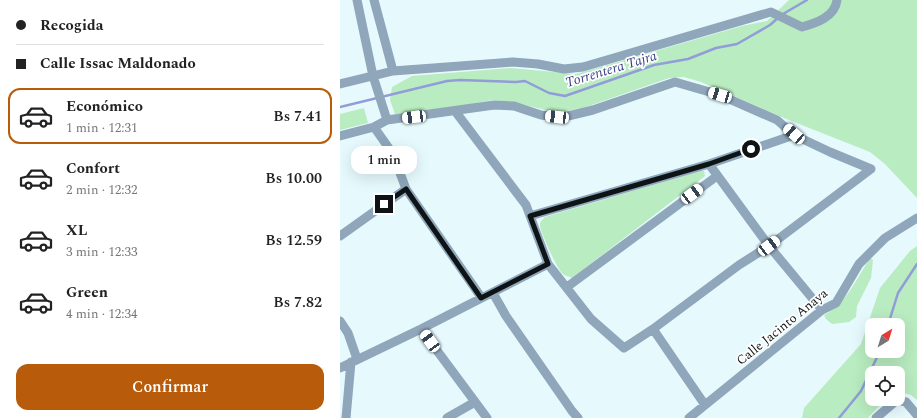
<!DOCTYPE html>
<html lang="es">
<head>
<meta charset="utf-8">
<style>
	:root { --surface:#fff; --page:#f6f6f6; --text:#222; --muted:#767676; --line:#e0e0e0; --accent:#b85b0a }
	body { margin:0; font-family:Spectral,serif; background:var(--page); color:var(--text); height:100vh; display:flex; flex-direction:column; font-size:15px; white-space:nowrap }
	* { box-sizing:border-box; margin:0 }
	p { font-size:13px; color:var(--muted) }
	.icon { flex:none; width:22px; height:22px; fill:none; stroke:currentColor; stroke-width:2; stroke-linecap:round; stroke-linejoin:round }
	.map { position:relative; flex:1; overflow:hidden }
	.drawer { display:flex; flex-direction:column; background:var(--surface); width:340px }
	.drawer>* { flex:none }
	.top-card { display:grid; align-content:center; height:88px; padding:0 16px; background:var(--surface) }
	.needle { width:26px; rotate:38deg }
	.controls { position:absolute; left:525px; top:318px; display:grid; gap:8px }
	.controls a { display:grid; place-items:center; width:40px; height:40px; border-radius:8px; background:var(--surface); box-shadow:0 4px 16px #0002; font-size:20px }
	.end { position:absolute; width:18px; height:18px; margin:-9px; border:5px solid #0e1415; background:#fff; box-shadow:0 0 0 2px #fff }
	.from { border-radius:50% }
	.bubble { position:absolute; height:28px; border-radius:12px; background:var(--surface); box-shadow:0 4px 16px #0002; font-size:13px; font-weight:600; line-height:28px; text-align:center }
	.car { position:absolute; width:12px; height:24px; margin:-12px -6px; border-radius:5px; box-shadow:0 0 3px 1px #0007; background:linear-gradient(#fff 24%,#345 0 40%,#fff 0 76%,#345 0 86%,#fff 0) }
	.top-card b { display:flex; align-items:center; gap:14px; height:38px; font-size:15px }
	.top-card b+b { border-top:1px solid var(--line) }
	.top-card i { width:10px; height:10px; background:var(--text) }
	ul { padding:0; list-style:none }
	li { display:flex; align-items:center; gap:12px; height:56px; margin:0 8px 6px; padding:0 8px; border:2px solid transparent; border-radius:12px }
	li div { flex:1 }
	li b { display:block; font-size:15px }
	li em { font-style:normal; font-weight:600 }
	li.on { border-color:var(--accent) }
	li>.icon { width:36px; height:36px; stroke-width:1.5 }
	.action { display:flex; gap:8px; margin-top:auto; padding:8px 16px }
	.action a { flex:1; height:46px; border-radius:12px; background:var(--accent); color:#fff; font-size:16px; font-weight:600; line-height:46px; text-align:center }
	main { display:flex; flex:1; min-height:0 }
	.map>svg:first-child { display:block }
	.green { fill:#b9ecc0; fill-rule:evenodd }
	.lines { fill:none; stroke-linecap:round; stroke-linejoin:round }
	.stream { stroke:#929cd8; stroke-width:2.5 }
	.minor { stroke:#8fa6bb; stroke-width:9 }
	.route { stroke:#0e1415; stroke-width:5 }
	.labels { text-anchor:middle; dominant-baseline:central; stroke-width:3.5; stroke-linejoin:round; paint-order:stroke }
	.street-label { font-size:13px; fill:#0e1415; stroke:#fff }
	.water-label { font-size:14px; font-style:italic; fill:#3a3f87; stroke:#fff }
</style>
</head>
<body>
<main>
<section class="drawer">
<div class="top-card">
<b><i class="from"></i>Recogida</b>
<b><i></i>Calle Issac Maldonado</b>
</div>
<ul>
<li class="on"><svg class="icon" aria-label="car" viewBox="0 0 24 24"><path d="M5 17H2v-5l4-1 3-4h7l3 4 3 1v5h-3M9 17h6M6 11h13"/><circle cx="7" cy="17" r="2"/><circle cx="17" cy="17" r="2"/></svg><div><b>Económico</b><p>1 min · 12:31</p></div><em>Bs 7.41</em></li>
<li><svg class="icon" aria-label="car" viewBox="0 0 24 24"><path d="M5 17H2v-5l4-1 3-4h7l3 4 3 1v5h-3M9 17h6M6 11h13"/><circle cx="7" cy="17" r="2"/><circle cx="17" cy="17" r="2"/></svg><div><b>Confort</b><p>2 min · 12:32</p></div><em>Bs 10.00</em></li>
<li><svg class="icon" aria-label="car" viewBox="0 0 24 24"><path d="M5 17H2v-5l4-1 3-4h7l3 4 3 1v5h-3M9 17h6M6 11h13"/><circle cx="7" cy="17" r="2"/><circle cx="17" cy="17" r="2"/></svg><div><b>XL</b><p>3 min · 12:33</p></div><em>Bs 12.59</em></li>
<li><svg class="icon" aria-label="car" viewBox="0 0 24 24"><path d="M5 17H2v-5l4-1 3-4h7l3 4 3 1v5h-3M9 17h6M6 11h13"/><circle cx="7" cy="17" r="2"/><circle cx="17" cy="17" r="2"/></svg><div><b>Green</b><p>4 min · 12:34</p></div><em>Bs 7.82</em></li>
</ul>
<div class="action"><a>Confirmar</a></div>
</section>
<div class="map">
<svg width="577" height="418" viewBox="0 0 577 418">
	<rect width="100%" height="100%" fill="#e6f9fd"/>
	<path class="green" d="M 449,0 L 577,0 L 577,198 L 545,164 L 530,152 L 444,118 L 361,82 L 344,77 L 329,78 L 246,107 L 217,113 L 174,102 L 152,100 L 88,112 L 55,114 L 50,100 L 52,87 L 72,76 L 171,68 L 236,74 L 402,26 L 427,21 Z
		M 24,108 L 28,123 L 0,130 L 0,114 Z
		M 360,171 L 364,171 L 365,176 L 232,278 C 228,276 224,276 221,272 C 216,266 200,231 200,225 C 200,221 203,219 205,217 Z
		M 577,246 L 577,400 L 571,395 L 561,392 L 558,394 L 558,373 L 532,373 L 532,399 L 551,399 L 538,407 L 528,418 L 462,418 L 464,408 L 521,344 L 540,288 L 570,251 ZM 532,325 L 558,325 L 558,351 L 532,351 Z
		M 530,258 L 533,260 L 531,278 L 517,306 L 516,317 L 509,322 L 492,324 L 486,319 L 484,315 C 506,304 517,278 530,258 Z"/>
	<g class="lines">
		<path class="stream" d="M 443,14 L 467,0
			M 0,107 L 107,81 L 120,80 L 176,82 L 185,81 L 209,93 L 225,96 L 314,65 L 348,59 L 376,48 L 397,44 L 430,25 L 439,17
			M 548,325 L 558,293 L 577,264
			M 499,418 L 521,391 L 540,351"/>
		<path class="minor" d="M 17,0 L 33,76 L 47,120
			M 34,0 L 53,71
			M 0,84 L 53,71 L 173,62 L 198,64 L 224,69 L 243,67 L 431,12 L 462,27 C 476,23 495,17 497,0
			M 115,111 L 186,205 L 208,264 L 251,319 L 284,348 L 313,329 L 399,265 L 429,246 L 531,169
			M 34,127 L 53,154 L 66,189 L 141,297
			M 0,136 L 34,127 L 47,120 L 154,105 L 174,106 L 201,115 L 217,117 L 228,116 L 253,110 L 335,82 L 380,95 L 437,120 L 454,135 L 490,152 L 531,169
			M 369,164 L 429,246 L 482,310
			M 190,216 L 369,164 L 454,135
			M 0,236 L 66,189
			M 227,287 L 377,176
			M 153,293 L 166,316 L 232,411 L 238,418
			M 0,321 L 8,333 L 17,359
			M 81,329 L 147,418
			M 313,329 L 365,405
			M 0,368 L 81,329 L 208,264
			M 6,418 L 11,362
			M 107,418 L 135,402
			M 349,418 L 482,310 L 496,303 L 519,264 L 545,238 L 577,218
			M 536,418 L 557,400 L 566,402 L 577,415"/>
	</g>
	<g class="lines">
		<path class="route" d="M 44,204 L 66,189 L 141,298 L 208,264 L 190,216 L 369,164 L 411,149"/>
	</g>
	<g class="labels">
		<g class="street-label">
			<text transform="translate(442 327) rotate(-39)">Calle Jacinto Anaya</text>
		</g>
		<g class="water-label">
			<text transform="translate(271 69) rotate(-17)">Torrentera Tajra</text>
		</g>
	</g>
</svg>
<div class="controls">
<a><svg class="needle" viewBox="-14 -14 28 28"><path d="M0-13l5 13h-10z" fill="#e53935"/><path d="M0 13l5-13h-10z" fill="#767676"/></svg></a>
<a><svg class="icon" aria-label="locate" viewBox="0 0 24 24"><circle cx="12" cy="12" r="6"/><path d="M12 2v4M12 18v4M2 12h4M18 12h4"/></svg></a>
</div>
<i class="end from" style="left:411px;top:149px"></i>
<i class="end" style="left:44px;top:204px"></i>
<div class="bubble" style="left:11px;top:146px;width:66px">1 min</div>
<i class="car" style="left:380px;top:95px;rotate:287deg"></i>
<i class="car" style="left:74px;top:117px;rotate:263deg"></i>
<i class="car" style="left:217px;top:117px;rotate:276deg"></i>
<i class="car" style="left:454px;top:134px;rotate:311deg"></i>
<i class="car" style="left:352px;top:194px;rotate:53deg"></i>
<i class="car" style="left:429px;top:246px;rotate:53deg"></i>
<i class="car" style="left:90px;top:341px;rotate:324deg"></i>
</div>
</main>
</body>
</html>
